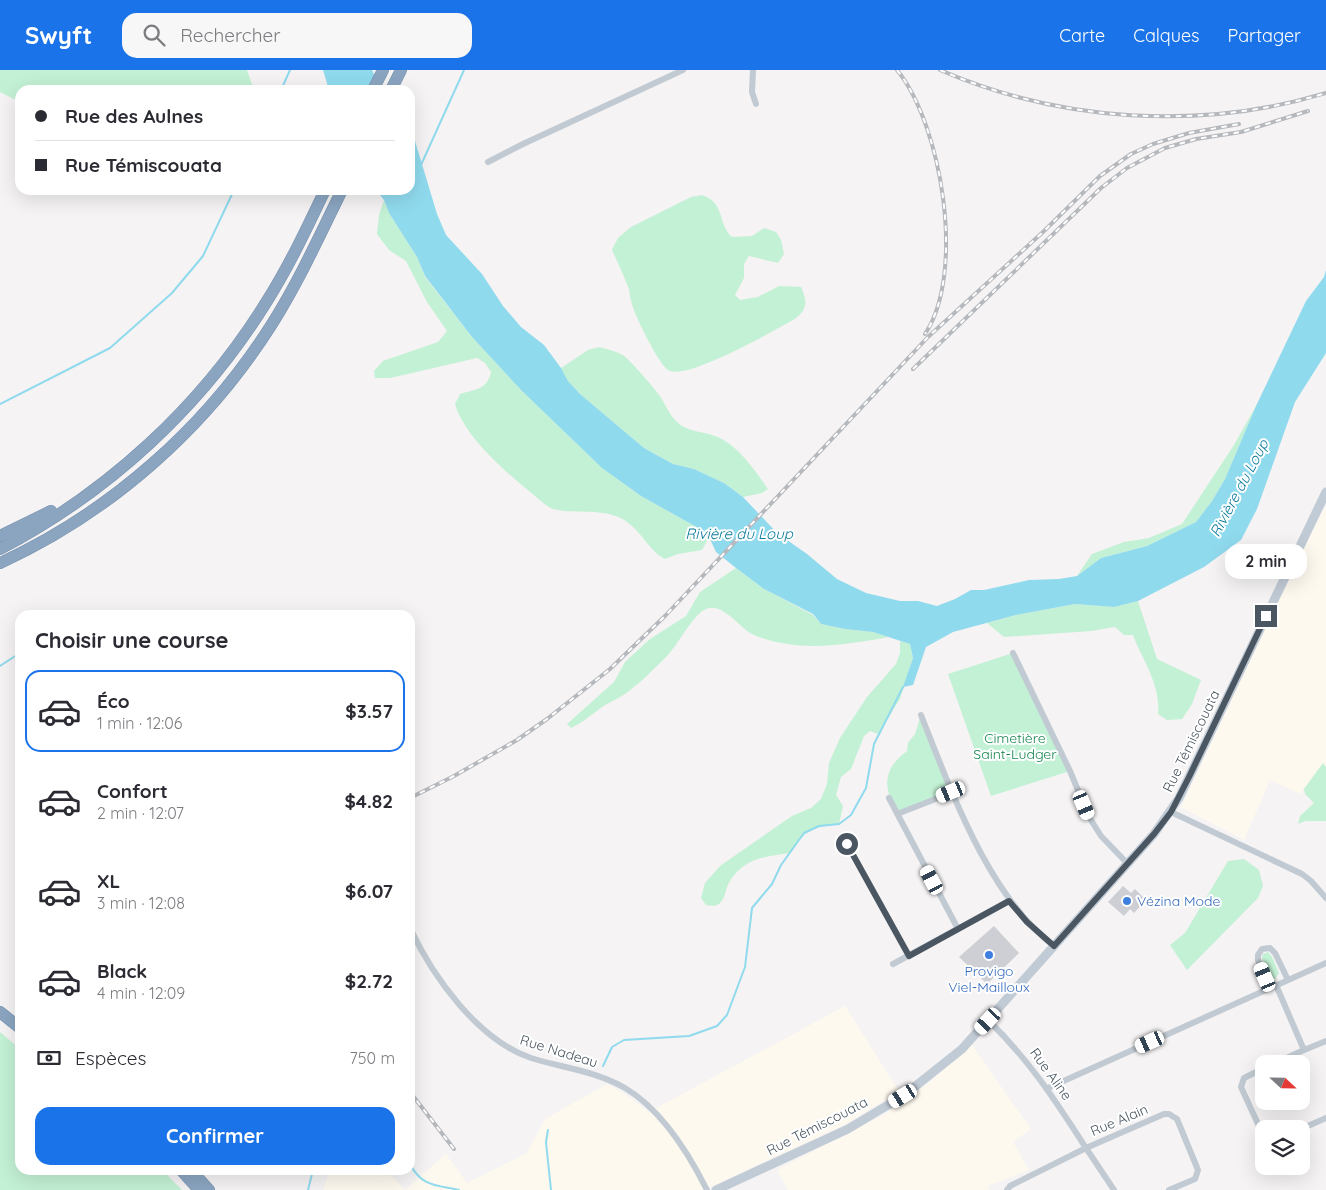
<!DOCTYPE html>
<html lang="fr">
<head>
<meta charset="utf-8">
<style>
	:root { --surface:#fff; --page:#f7f7f7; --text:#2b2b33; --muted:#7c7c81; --line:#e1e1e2; --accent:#1a73e8 }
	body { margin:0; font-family:Quicksand,sans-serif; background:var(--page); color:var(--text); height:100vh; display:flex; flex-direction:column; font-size:19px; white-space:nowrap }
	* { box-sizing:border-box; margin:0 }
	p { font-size:16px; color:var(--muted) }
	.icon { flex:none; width:28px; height:28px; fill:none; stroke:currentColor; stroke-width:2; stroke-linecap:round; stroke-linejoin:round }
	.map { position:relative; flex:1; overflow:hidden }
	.panel { position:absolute; left:15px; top:540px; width:400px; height:565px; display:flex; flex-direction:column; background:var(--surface); border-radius:15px; box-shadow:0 5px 20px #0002 }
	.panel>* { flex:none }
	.hud { position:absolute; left:15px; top:15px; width:400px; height:110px; border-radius:15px; box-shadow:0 5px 20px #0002; display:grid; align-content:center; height:110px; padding:0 20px; background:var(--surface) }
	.needle { width:32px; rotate:112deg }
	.controls { position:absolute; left:1255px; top:985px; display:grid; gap:10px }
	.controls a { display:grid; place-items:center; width:55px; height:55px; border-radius:10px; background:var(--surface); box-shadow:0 5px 20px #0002; font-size:25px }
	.end { position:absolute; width:22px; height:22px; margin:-11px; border:6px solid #4a5661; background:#fff; box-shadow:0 0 0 2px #fff }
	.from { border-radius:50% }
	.bubble { position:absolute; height:35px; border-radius:15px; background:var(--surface); box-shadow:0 5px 20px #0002; font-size:16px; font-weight:800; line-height:35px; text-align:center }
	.car { position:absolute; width:15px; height:30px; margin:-15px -8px; border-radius:6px; box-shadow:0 0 4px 1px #0007; background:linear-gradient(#fff 24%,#345 0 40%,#fff 0 76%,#345 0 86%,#fff 0) }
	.hud b { display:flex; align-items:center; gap:18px; height:48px; font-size:19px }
	.hud b+b { border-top:1px solid var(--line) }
	.hud i { width:12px; height:12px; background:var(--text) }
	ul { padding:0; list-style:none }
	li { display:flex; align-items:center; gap:15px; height:82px; margin:0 10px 8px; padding:0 10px; border:2px solid transparent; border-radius:15px }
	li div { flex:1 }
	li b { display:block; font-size:19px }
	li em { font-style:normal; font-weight:800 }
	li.current { border-color:var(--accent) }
	li>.icon { width:45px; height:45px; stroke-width:1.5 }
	h2 { padding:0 20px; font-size:22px; line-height:60px }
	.pay { display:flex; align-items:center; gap:12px; height:55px; padding:0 20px; font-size:19px }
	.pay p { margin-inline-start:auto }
	.primary-button { display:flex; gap:10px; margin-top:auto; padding:10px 20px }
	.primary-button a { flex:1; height:58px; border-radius:15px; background:var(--accent); color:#fff; font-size:20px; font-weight:800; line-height:58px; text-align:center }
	header { display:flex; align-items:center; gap:30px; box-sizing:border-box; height:70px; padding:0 25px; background:var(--accent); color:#fff }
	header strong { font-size:24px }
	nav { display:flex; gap:28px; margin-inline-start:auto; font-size:18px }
	.search { width:350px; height:45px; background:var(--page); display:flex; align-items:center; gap:12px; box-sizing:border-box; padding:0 18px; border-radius:15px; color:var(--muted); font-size:19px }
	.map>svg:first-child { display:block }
	.commercial { fill:#fdf9ef }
	.green { fill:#c3f1d5 }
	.water { fill:#90daee }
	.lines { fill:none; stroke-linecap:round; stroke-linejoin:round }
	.stream { stroke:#90daee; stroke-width:2 }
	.building { fill:#cdcfd5 }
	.highway-casing { stroke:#7690ad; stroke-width:12 }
	.street { stroke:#c1cad2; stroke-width:6 }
	.secondary { stroke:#c1cbd6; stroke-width:9 }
	.highway { stroke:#8ba5c1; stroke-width:11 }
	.rail-casing { stroke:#b5b8bd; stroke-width:4 }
	.rail { stroke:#fff; stroke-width:2; stroke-dasharray:5.5; stroke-linecap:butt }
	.route { stroke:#4a5661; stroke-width:6 }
	.shop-dot { fill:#3f7fe0; stroke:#fff; stroke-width:2 }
	.labels { text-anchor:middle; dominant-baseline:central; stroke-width:4; stroke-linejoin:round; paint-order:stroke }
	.park-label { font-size:14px; fill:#17864f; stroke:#fff }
	.street-label { font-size:14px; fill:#4a5661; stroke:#fff }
	.shop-label { font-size:14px; fill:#366cbe; stroke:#fff; text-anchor:start }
	.water-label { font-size:15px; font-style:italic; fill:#0c7c9b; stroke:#fff }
</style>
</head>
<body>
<header>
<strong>Swyft</strong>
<div class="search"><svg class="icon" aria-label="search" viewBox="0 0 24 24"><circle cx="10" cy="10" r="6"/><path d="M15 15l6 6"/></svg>Rechercher</div>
<nav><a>Carte</a><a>Calques</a><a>Partager</a></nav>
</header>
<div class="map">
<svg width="1326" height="1120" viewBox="0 0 1326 1120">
	<rect width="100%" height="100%" fill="#f5f3f3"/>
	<path class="commercial" d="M 1326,435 L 1326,697 L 1323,693 L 1300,724 L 1270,710 L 1244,770 L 1181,737 L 1299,487 Z
		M 845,936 L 899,1021 L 846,1054 L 704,1120 L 323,1120 L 330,1100 L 386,1100 L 405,1120 L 446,1084 L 467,1113 L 527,1083 L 545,1049 L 607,1014 L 625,1024 L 649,1042 Z
		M 972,975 L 1031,1059 L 1013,1072 L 1029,1100 L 988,1116 L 989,1120 L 788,1120 L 777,1100 L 883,1045 L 912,1027 Z"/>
	<path class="green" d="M 0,0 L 247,0 L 254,20 L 20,20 L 20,32 L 0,22 Z
		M 702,125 C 726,133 717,154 732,167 L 752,166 L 764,158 L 776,162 L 781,170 L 784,184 L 778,193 L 749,186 L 744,194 L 744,208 L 735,225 L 740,230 L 758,227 L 779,216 L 801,217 C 808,232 807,241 793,250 C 775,260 684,312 668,300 C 658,293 635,246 632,234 C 630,229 630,224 629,219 C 624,206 618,193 612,180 L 618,168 L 631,157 L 691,127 Z
		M 384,130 L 389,143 L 417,187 L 425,207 L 472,267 L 522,321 L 602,398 L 641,426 L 700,459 L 709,467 L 702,480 L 678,484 L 665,489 C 648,480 641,460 624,450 C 603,437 578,445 553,439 C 547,437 540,430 535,426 C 508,404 465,368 455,334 L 460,324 C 476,319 487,320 491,302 L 485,293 L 477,288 L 390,308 L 375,308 L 374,301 L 383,291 L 438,272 L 447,261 L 427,232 L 406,191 L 389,180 L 377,164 L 379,145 Z
		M 599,277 C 606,279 615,281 621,284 C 627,286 655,319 660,326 C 665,334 669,344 676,351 C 686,362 702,361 715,366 C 737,374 755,400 768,419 L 762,423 L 743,427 L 724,413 L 694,399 L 673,394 L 644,378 L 580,324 L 568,311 L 561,298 L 588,280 Z
		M 1256,336 L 1225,409 L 1212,431 L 1196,452 L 1147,476 L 1101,488 L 1077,506 L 1092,484 L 1124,472 L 1149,468 L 1182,454 L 1234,375 Z
		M 736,498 L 764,519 L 813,545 L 821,554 L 845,559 L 873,562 L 889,567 C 844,575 798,583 754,565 C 740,559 723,532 706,539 C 693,544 677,577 665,588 C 653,600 639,614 625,624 C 619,628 612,631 605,635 C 593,643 584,652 571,658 L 567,654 L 614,612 L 625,592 L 650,569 L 686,546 L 700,522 Z
		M 1138,531 L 1157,589 L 1201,610 L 1192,634 L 1182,649 L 1167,650 L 1158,644 C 1161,615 1143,591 1133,565 L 1124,565 L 1115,557 L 1091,561 L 1004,567 L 987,553 L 1016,545 L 1075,534 L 1114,537 Z
		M 900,571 L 910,574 L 913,588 L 900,629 L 878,664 L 870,661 L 864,666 L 851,699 L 841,707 L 836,725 L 843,736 L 839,754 C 813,757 804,760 790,783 C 775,785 756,787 744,796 C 739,799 733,806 730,811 C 723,821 727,840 706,835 L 701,828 L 705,813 L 720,796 L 792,746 L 811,738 L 821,729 L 827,714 L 829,693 L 840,668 L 867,627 L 896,594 L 900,583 Z
		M 1013,583 L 1070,701 L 991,726 L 948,604 Z
		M 921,645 L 951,723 L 897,744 C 884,719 881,700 907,681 L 908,673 L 915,664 Z
		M 1323,693 L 1326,697 L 1326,751 L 1305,751 L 1298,754 L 1300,746 L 1314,733 L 1305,724 L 1304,719 Z
		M 1244,789 L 1259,800 L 1263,816 L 1258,828 L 1187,900 L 1170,875 L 1185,863 L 1228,791 Z
		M 1268,882 L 1272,887 L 1279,903 L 1275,909 L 1270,907 L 1262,888 L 1263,884 Z
		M 0,962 L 20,979 L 20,1100 L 162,1100 L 182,1120 L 0,1120 Z"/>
	<path class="water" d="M 323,0 L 372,0 L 381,20 L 329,20 Z
		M 410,64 L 415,71 L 437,144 L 446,165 L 482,204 L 503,236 L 521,257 L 544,275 L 561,298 L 568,311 L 580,324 L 644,378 L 673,394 L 694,399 L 724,413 L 743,427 L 777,463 L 807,484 L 837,509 L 866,523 L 900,531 L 918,531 L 937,536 L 955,529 L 971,520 L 984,520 L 1029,510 L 1059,509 L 1077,506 L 1101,488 L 1147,476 L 1196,452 L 1212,431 L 1225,409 L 1256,336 L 1306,231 L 1324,207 L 1326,200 L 1326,283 L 1295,332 L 1257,439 L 1241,470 L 1204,497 L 1138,531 L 1114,537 L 1075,534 L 1016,545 L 953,562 L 926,577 L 913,615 L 903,617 L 913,588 L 910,574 L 873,562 L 845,559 L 821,554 L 813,544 L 764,519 L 736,498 L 716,482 L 709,467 L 700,459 L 641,426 L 602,398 L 522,321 L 472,267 L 425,206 L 417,187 L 389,143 L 384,130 L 376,120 L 410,120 Z"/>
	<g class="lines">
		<path class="stream" d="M 281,20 L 290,0
			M 421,95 L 464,0
			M 0,334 L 110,278 L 172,223 L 203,186 L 234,120
			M 201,545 L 220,542 L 234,545
			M 0,596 L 20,583
			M 603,996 L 612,977 L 624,970 L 689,966 L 717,956 L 727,945 L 745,897 L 752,838 L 772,814 L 781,795 L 804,763 L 819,756 L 839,754 L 851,745 L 866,718 L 874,674 L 903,617
			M 548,1060 L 546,1072 L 551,1120
			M 410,1094 C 422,1117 436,1115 459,1120
			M 308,1120 L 313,1100"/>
	</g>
	<path class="building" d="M 1123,816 L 1131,823 L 1135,819 L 1146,830 L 1134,843 L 1130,839 L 1124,846 L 1108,832 Z
		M 994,856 L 1019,883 L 987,914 L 959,887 Z"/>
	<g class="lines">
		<g class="highway-casing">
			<path id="highway" d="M 373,20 L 383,0
				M 391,20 L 401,0
				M 0,466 L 51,441
				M 0,479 C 109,422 202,336 267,231 C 289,196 307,158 325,120
				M 0,493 C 111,442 206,358 272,254 C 299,211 320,165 342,120
				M 0,942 L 20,958
				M 181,1100 L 199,1120
				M 191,1100 L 209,1120"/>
		</g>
		<path class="street" d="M 753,0 L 752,22 L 756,34
			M 488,92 L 523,74 L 683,0
			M 1013,583 L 1070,701 L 1089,747 L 1101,766 L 1127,793
			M 921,645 C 951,720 988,826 1054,876
			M 889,728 L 958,859
			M 1171,742 L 1302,804 L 1311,811 L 1326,828
			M 897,744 L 951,723
			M 847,774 L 909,886
			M 410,858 C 433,907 478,970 531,988 C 563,998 596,1001 625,1018 C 662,1040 688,1082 707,1120
			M 893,894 L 1009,831
			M 1270,918 L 1258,890 L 1258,885 L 1262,879 L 1270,878 L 1275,883 L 1288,910
			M 989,951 C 1030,991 1055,1030 1086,1078 L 1010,1116 L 1007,1120
			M 1304,980 L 1326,971
			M 1273,994 L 1304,980 L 1276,915
			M 1264,998 L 1244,1008 L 1241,1017 L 1264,1067
			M 1048,1018 L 1326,893
			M 1301,1059 L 1326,1048
			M 1114,1120 L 1086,1078 L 1164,1044 L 1169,1044 L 1177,1049 L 1198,1100 L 1195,1109 L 1169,1120"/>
		<path class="secondary" d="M 716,1120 L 848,1059 L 903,1026 L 962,979 L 1154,764 L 1179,728 L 1326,422"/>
		<use href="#highway" class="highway"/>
		<g class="rail-casing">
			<path id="rail" d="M 897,0 C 942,55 966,203 925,264
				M 940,0 C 1060,52 1201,61 1326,23
				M 913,299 L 1101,118 L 1127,98 L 1165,78 L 1196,69 L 1241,62 L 1308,41
				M 410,728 L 454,706 L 517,670 L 547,649 L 610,599 L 665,546 L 928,267 L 1043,162 L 1100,106 L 1131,84 L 1153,74 L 1189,63 L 1239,54
				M 410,1022 L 454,1079"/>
		</g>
		<use href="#rail" class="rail"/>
	</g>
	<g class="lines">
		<path class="route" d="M 847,774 L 909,886 L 1009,831 L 1027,852 L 1054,876 L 1154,764 L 1171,742 L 1189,707 L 1266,546"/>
	</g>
	<g class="shop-dot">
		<circle cx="1127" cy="831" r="5"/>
		<circle cx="989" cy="885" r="5"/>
	</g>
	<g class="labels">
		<g class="park-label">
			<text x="1015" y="668">Cimetière<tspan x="1015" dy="16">Saint-Ludger</tspan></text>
		</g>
		<g class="street-label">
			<text transform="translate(1191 671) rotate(-64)">Rue Témiscouata</text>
			<text transform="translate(559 981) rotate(17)">Rue Nadeau</text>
			<text transform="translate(1051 1004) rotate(54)">Rue Aline</text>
			<text transform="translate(1119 1050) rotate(-23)">Rue Alain</text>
			<text transform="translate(817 1056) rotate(-27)">Rue Témiscouata</text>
		</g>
		<g class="shop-label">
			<text x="1137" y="831">Vézina Mode</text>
			<text x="989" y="901" text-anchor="middle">Provigo<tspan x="989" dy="16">Viel-Mailloux</tspan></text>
		</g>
		<g class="water-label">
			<text transform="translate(1239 418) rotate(-62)">Rivière du Loup</text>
			<text x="739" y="463">Rivière du Loup</text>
		</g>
	</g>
</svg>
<div class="controls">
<a><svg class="needle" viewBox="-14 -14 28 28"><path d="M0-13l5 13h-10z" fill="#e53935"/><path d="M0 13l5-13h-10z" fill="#7c7c81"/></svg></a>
<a><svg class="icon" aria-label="layers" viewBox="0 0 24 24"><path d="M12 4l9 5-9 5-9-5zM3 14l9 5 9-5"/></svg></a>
</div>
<i class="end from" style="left:847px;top:774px"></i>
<i class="end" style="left:1266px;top:546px"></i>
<div class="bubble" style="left:1225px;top:474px;width:82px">2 min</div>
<i class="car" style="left:951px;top:722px;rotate:248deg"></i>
<i class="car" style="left:1084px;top:735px;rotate:157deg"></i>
<i class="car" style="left:932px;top:810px;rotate:332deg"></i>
<i class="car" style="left:1265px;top:907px;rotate:337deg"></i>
<i class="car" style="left:988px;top:951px;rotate:223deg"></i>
<i class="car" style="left:1150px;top:972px;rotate:246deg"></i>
<i class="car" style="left:903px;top:1026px;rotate:239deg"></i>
<div class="hud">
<b><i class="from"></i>Rue des Aulnes</b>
<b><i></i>Rue Témiscouata</b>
</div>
<section class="panel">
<h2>Choisir une course</h2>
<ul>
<li class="current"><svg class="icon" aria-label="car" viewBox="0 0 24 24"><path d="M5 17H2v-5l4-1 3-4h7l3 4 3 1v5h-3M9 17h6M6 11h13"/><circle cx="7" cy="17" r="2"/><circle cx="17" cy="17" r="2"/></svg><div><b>Éco</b><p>1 min · 12:06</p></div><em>$3.57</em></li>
<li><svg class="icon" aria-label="car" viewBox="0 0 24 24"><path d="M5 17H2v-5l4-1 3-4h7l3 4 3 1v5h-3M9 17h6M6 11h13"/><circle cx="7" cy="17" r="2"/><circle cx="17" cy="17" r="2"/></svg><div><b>Confort</b><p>2 min · 12:07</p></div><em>$4.82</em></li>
<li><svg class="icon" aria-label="car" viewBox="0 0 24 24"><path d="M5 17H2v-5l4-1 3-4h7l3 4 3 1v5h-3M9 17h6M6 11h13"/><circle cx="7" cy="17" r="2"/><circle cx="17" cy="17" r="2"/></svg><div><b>XL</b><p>3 min · 12:08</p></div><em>$6.07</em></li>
<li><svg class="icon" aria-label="car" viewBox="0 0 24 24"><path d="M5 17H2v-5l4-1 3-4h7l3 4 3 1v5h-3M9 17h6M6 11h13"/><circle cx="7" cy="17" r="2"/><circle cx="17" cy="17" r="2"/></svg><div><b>Black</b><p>4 min · 12:09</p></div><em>$2.72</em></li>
</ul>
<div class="pay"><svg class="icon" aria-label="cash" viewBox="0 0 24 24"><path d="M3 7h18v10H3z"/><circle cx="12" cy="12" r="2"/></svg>Espèces<p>750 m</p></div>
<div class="primary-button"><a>Confirmer</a></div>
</section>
</div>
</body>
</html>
